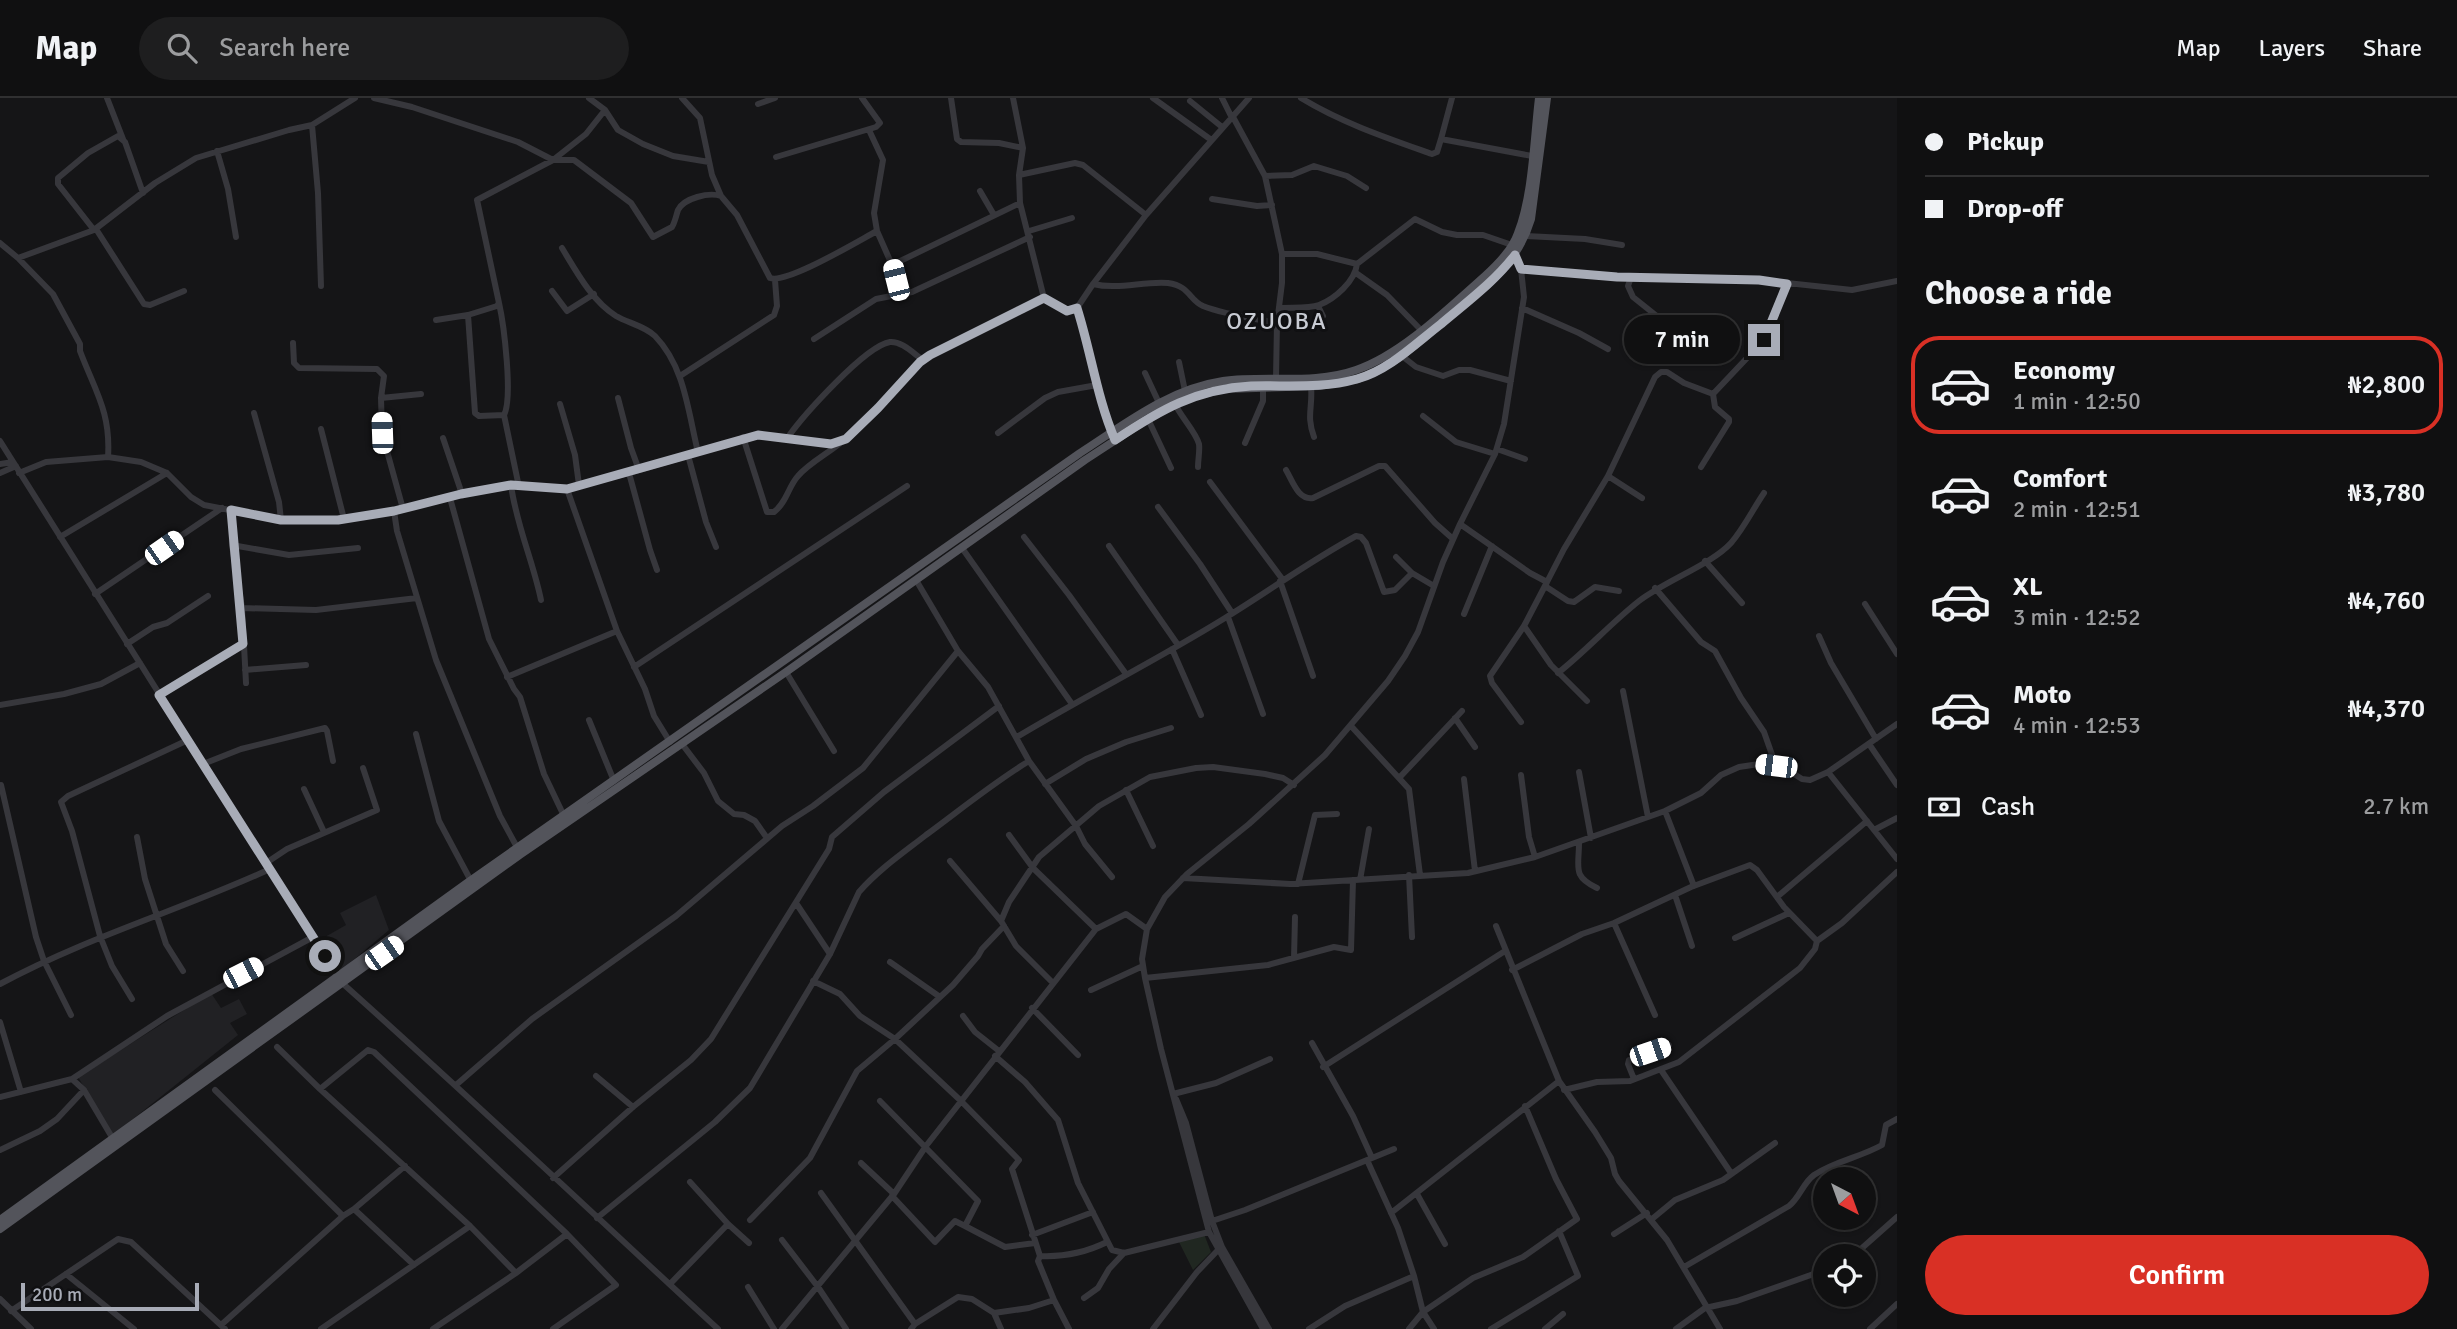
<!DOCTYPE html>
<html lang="en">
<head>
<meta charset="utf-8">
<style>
	:root { --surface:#101011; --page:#1e1e1f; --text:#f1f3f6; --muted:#9c9d9f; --line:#303031; --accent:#d93025 }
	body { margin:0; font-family:Signika,sans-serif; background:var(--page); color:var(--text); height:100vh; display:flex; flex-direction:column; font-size:26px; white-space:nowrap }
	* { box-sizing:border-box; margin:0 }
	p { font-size:23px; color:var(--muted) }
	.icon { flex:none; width:38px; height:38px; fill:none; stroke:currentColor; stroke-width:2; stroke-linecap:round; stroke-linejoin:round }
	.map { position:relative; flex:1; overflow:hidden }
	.side { display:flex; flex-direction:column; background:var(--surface); width:560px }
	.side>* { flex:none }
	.top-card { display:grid; align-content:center; height:154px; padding:0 28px; background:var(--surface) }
	.needle { width:46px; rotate:139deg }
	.tools { position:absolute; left:1813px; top:1069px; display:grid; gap:14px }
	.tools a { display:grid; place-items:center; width:63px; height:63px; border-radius:50%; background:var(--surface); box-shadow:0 2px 5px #0004,0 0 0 2px var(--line); font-size:35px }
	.scale { position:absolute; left:21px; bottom:18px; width:178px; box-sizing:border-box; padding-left:7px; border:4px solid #a8acb7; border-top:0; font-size:19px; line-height:24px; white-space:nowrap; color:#a8acb7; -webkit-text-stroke:5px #101012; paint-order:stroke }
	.end { position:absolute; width:32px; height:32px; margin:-16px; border:9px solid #a8acb7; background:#111; box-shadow:0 0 0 4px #111 }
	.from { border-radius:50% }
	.bubble { position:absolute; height:49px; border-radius:24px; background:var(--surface); box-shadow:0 2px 5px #0004,0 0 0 2px var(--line); font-size:23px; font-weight:600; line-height:49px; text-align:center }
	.car { position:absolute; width:21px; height:42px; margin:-21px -10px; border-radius:9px; box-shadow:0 0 5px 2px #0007; background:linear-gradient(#fff 24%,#345 0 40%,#fff 0 76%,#345 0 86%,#fff 0) }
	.top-card b { display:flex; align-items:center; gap:24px; height:66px; font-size:26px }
	.top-card b+b { border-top:2px solid var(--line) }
	.top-card i { width:18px; height:18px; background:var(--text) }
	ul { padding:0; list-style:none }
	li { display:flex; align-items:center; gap:21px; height:98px; margin:0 14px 10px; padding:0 14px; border:4px solid transparent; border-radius:28px }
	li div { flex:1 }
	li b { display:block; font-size:26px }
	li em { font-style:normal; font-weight:600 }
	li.on { border-color:var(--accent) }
	li>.icon { width:63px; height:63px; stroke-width:1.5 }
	h2 { padding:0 28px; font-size:32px; line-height:84px }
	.pay { display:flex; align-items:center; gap:18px; height:77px; padding:0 28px; font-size:26px }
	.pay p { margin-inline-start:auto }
	.action { display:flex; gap:14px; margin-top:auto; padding:14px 28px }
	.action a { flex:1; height:80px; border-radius:42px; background:var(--accent); color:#fff; font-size:28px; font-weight:600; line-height:80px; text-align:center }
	header { display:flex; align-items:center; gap:42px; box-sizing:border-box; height:98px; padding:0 35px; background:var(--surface); border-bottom:2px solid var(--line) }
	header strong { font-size:33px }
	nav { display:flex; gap:38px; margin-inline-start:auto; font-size:24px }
	.search { width:490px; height:63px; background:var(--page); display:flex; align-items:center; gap:18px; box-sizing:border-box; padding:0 24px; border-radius:38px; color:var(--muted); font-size:26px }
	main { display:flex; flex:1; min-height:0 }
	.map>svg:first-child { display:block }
	.built { fill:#212124 }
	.green { fill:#202721 }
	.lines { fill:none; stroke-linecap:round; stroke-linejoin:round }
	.minor { stroke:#37373c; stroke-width:6 }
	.major { stroke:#53545b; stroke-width:8 }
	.route { stroke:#a8acb7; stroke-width:9 }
	.labels { text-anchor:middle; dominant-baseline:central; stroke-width:6; stroke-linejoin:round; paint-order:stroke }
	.quarter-label { font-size:24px; letter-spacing:2px; fill:#c8cbd3; stroke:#101012 }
</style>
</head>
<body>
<header>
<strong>Map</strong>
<div class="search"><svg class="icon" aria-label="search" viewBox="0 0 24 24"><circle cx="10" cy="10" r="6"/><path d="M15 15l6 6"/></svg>Search here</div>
<nav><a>Map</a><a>Layers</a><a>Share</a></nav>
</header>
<main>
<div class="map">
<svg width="1897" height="1231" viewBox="0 0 1897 1231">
	<rect width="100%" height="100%" fill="#151517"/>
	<path class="built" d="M 376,797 L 389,832 L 338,875 L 318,843 L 346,827 L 340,815 Z
		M 211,895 L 221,910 L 239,901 L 247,916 L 230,925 L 238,937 L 113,1037 L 78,979 Z"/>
	<path class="green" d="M 1204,1136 L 1211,1154 L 1193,1172 L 1179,1144 Z"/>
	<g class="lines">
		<path class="minor" d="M 107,0 L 123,41
			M 374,0 L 412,9 L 518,44 L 553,62 L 574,62 L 631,105 L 653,139 L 672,129 C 675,124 676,118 678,112 C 684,100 709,94 721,98
			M 589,0 L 605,12 L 618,32 L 643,46 L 673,58 L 709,64
			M 682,0 L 700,20 L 712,77 L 721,98 L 737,117 L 770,180 C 787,186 858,143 877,133
			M 951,0 L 957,41 L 961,44 L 999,45 L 1023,50 L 1019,77 L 1020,105 L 1044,200
			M 1013,0 L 1023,50
			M 1153,0 L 1210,41
			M 1222,0 L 1232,20
			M 1301,0 C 1342,25 1387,40 1432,56 L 1437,54 L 1441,41 L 1532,58
			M 1190,3 L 1222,29
			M 758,6 L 775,0
			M 1233,19 L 1265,78 L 1282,156 L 1282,185 L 1277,225 L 1276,280
			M 312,27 L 318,95 L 321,188
			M 869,32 L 883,62 L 874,115 L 877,133 L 892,167 L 900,197
			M 1441,41 L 1452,0
			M 217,53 L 228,91 L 236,139
			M 776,59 L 876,29 L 880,25 L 862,0
			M 1019,77 L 1075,65 L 1083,67 L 1146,117
			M 1265,78 L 1292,77 L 1314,68 L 1347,78 L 1366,90
			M 980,93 L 994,117
			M 1212,101 L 1257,108 L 1272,107
			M 96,131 L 144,206 L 150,207 L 184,193
			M 94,132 L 58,86 L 58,80 L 88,55 L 118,38 L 125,44 L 143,95
			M 1029,133 L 1072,120
			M 1526,138 L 1585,141 L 1622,147
			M 0,145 L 18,160 L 94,132 L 155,85 L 196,60 L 289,32 L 312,27 L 355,0
			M 562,150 C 576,173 592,203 616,218 C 628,225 645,228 655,238 C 685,269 688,314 698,354
			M 1282,156 L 1317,156 L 1357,166
			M 18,160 L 53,196 L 80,246 L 80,253 C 95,293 111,314 108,359
			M 892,167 L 1020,105
			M 1521,171 L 1617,179 L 1759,182 L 1852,192 L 1897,183
			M 1356,175 L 1387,197 L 1421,232
			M 1631,179 L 1628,188 L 1633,199 L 1663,223
			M 1093,186 C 1118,192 1143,183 1168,185 C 1190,188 1189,202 1203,208 C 1226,217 1252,220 1277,225
			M 552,193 L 567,213 L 594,196
			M 499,205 C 504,227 513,300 504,317
			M 1318,208 L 1323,218
			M 1279,210 C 1291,209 1308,211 1319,207 C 1335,201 1355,183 1357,166 L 1415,121 L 1442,134 L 1457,137 L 1483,137 L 1512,147
			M 1522,210 L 1579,235 L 1608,251
			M 468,217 L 475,315 L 479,318 L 504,317 L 519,389
			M 436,222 L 468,217 L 497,208 L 499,205 L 477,102 L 553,62 L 586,36 L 605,12
			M 814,241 L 876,201 L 912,194 L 1030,139
			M 293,245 L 294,265 L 299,270 L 377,271 L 384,278 L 381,300 L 382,335 L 403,411
			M 1402,258 L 1416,269 L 1443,278 L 1459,272 L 1470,272 L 1511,283
			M 1179,264 L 1185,293
			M 1145,275 L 1159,305
			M 680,278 L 774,217 L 777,208 L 775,182
			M 1311,288 C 1313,310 1306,317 1314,339
			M 1713,296 L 1764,242 L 1786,186
			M 381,300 L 421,296
			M 618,300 L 631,350 L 639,372
			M 560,306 L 575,357 L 579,387
			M 1175,306 C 1181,319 1196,334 1199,346 C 1200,353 1198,361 1198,369
			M 254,315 L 279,404 L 281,422
			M 1423,318 L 1456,344 L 1495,356
			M 1148,321 L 1171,370
			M 321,331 L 344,421
			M 998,335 L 1045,300 L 1058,294 L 1097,287
			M 1113,338 C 1097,296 1091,252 1077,210 L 1093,186 L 1146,117 L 1249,0
			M 743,339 L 767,414 L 774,414 C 787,404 788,389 798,378 C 810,364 831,354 845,341 C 857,330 870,319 881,307 C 897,290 911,270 930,257 L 1044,200 L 1067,213 L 1077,210
			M 788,339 C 803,318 865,248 890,244 C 902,243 914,256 923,262
			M 443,340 L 462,396
			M 0,343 L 337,878
			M 1245,345 L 1263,303 L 1263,288
			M 1497,351 L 1525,361
			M 688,357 L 706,424 L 716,449
			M 0,366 L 13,364
			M 1286,372 C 1293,384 1298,402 1313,400 L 1379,368 L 1385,368 L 1435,425 L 1453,441
			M 0,375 L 16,368
			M 19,375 L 46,364 L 108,359 L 141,364 L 167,375 L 191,399 L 204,407 L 281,422 L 338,422 L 394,413 L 462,396 L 511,387 L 567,391 L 639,372 L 758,337 L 831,346 L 846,341
			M 629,375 L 650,452 L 657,472
			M 1608,378 L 1642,400
			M 1210,384 L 1283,482
			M 511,387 C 516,426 533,463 541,502
			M 567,391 L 617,533 L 645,591 L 654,618 L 670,644
			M 450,400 L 489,541 L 514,591 L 520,599 L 544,676 L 564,718
			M 1158,409 L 1200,466 L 1232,515
			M 231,412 L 232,447 L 242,510 L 246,585
			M 394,413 L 397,433 L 436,562 L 500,718 L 518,751
			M 1460,426 L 1530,475 L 1547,484 L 1564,451 L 1608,378 L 1655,279 L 1661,274 L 1667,274 L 1684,285 L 1713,296 L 1715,309 L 1729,321 L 1729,324 L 1701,369
			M 60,439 L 167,375
			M 1024,439 L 1069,497 L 1126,576
			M 232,447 L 289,457 L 358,450
			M 1109,448 L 1178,547
			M 962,450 L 1072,606
			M 1396,459 L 1412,475 L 1434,488
			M 1705,463 L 1742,505
			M 916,482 L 958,553 L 988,589 L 1029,663 L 1076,728 L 1085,746 L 1112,779
			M 1280,483 L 1313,578
			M 1545,488 L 1568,503 L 1574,504 L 1595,489 L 1619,493
			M 1655,490 L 1701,544 L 1715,553 L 1741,600 L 1764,634 L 1776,668
			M 95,496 L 222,410
			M 1865,506 L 1897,556
			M 242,510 L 316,512 L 417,500
			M 1464,516 L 1492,448
			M 1228,519 L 1263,616
			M 1524,528 L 1551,567 L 1587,603
			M 1819,538 L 1831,565 L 1876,641
			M 127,546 L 153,529 L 167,525 L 208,498
			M 1172,551 L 1201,617
			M 634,569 L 907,388
			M 245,572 L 306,567
			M 786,574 L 834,653
			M 1558,575 C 1587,552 1611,525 1639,503 C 1665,483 1712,466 1731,445 C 1744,430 1753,411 1764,395
			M 507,579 L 617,533
			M 1623,593 L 1648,719
			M 159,597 L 243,546
			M 0,607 L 64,596 L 101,586 L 140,565
			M 1455,620 L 1475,649
			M 589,622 L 614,683
			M 1521,624 L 1492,585 L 1490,578 L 1524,528 L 1547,484
			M 1351,628 L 1409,691 L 1420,777
			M 416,636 L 439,723 L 471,783
			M 1017,639 C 1085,598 1157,562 1225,520 C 1269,493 1310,463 1356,438 L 1361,439 L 1366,445 L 1384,494 L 1395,492 L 1412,475
			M 682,646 L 704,675 L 718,703 L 734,716 L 744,717 L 755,723 L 767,740
			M 1869,646 L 1897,687
			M 203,666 L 241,651 L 325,630 L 327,633 L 333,663
			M 1579,674 L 1591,740
			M 1828,674 L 1897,761
			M 1521,677 L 1529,739 L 1535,759
			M 1400,679 L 1462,613
			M 1464,681 L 1475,773
			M 1045,686 L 1086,661 L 1126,644 L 1171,630
			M 1,687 L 36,839 L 44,863 L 71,917
			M 304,691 L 324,734
			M 1126,692 L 1153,748
			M 1665,713 L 1694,788
			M 1874,732 L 1897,720
			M 1009,737 L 1033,770 L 1096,831
			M 137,739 L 145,781 L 166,846 L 183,873
			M 1579,745 C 1579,770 1572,778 1597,790
			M 950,763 L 1001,823
			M 266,765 L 287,751 L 377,712 L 363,670
			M 1409,777 L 1412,839
			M 1183,780 L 1290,786 L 1468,775 L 1535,759 L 1665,713 L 1701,695 L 1721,677 L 1739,669 L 1759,666 L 1783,669 L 1802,681 L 1810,682 L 1828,674 L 1897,626
			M 1360,782 L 1369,731
			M 1298,786 L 1315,717 L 1337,716
			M 1675,797 L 1692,848
			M 1777,799 L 1867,723
			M 796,805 L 830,856
			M 1614,825 L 1655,917
			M 1496,828 L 1559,983 L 1595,1034 L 1611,1060 L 1615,1076 L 1619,1083 L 1667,1142 L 1720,1231
			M 1735,840 L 1789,815
			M 1817,843 L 1842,825 L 1897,774
			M 1294,860 L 1295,819
			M 890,864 L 940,899
			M 1512,872 L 1582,836 L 1614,825 L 1691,789 L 1750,767 L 1757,772 L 1784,809 L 1817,843 L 1815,851 L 1800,870 L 1679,964 L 1630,983 L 1597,984 L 1564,992
			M 1145,880 L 1268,867 L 1334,849 L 1351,852 L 1353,782
			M 813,883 L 840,896 L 860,918 L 895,941 L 960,1002 L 1019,1062 L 1012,1071 L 1040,1158 C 1064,1159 1085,1155 1107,1144
			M 341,884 C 469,998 593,1116 718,1231
			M 1052,884 L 1016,848 L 1001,823 L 1009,804 L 1039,759 L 1099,708 L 1150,679 L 1196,670 L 1213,669 L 1265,676 L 1283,680 L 1294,687
			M 0,886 C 87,839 181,812 270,771
			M 1091,892 L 1143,868
			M 132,901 L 112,868 L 100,838 L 72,733 L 61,704 L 68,698 L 188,642
			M 1032,910 L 1078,957
			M 963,918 L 975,934 L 999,953
			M 0,924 L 21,994
			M 1312,945 L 1353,1018 L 1372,1060
			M 277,949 L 320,991
			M 995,958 L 1025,984 L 1058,1022 L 1078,1085 L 1112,1152 L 1124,1155 L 1209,1134
			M 1323,969 L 1505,853
			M 1661,972 L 1731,1075
			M 596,978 L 633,1009
			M 72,981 L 167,918 L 313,839
			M 1634,981 L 1628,966 L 1629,962 L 1669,947
			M 456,987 L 532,921 L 676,818 L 782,728 L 813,708 L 863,670 L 958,553
			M 215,992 L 343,1118
			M 1173,996 L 1216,985 L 1270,961
			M 0,999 L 72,981 L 84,992 L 113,1041
			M 1176,1001 L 1186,1025 L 1212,1123 L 1222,1149 L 1269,1231
			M 880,1003 L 978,1103 L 965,1128 L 1005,1149 L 1035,1145
			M 0,1052 L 40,1033 L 57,1021 L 84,992
			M 1367,1062 L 1398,1130 L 1414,1178 L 1423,1214 L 1434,1231
			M 861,1065 L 894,1096
			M 553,1080 L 633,1009 L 691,962 L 711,941 L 829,751 L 832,739 L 884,694 L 999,608
			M 821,1095 L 915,1226 L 911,1231
			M 1417,1096 L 1445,1146
			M 892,1098 L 935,1144 L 955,1123 L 965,1128
			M 354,1111 L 405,1068
			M 1391,1115 L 1559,983
			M 597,1120 L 715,1024 L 750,990 L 830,856 L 859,794 C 878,772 903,755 926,737 C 960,712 993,685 1029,663
			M 1652,1121 L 1675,1102 L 1723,1082 L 1775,1045
			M 750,1122 L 810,1060 L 857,973 L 895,941 L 953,887 L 978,858 L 982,851 L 1004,828
			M 1212,1123 L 1245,1112 L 1394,1051
			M 728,1126 L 749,1145
			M 1614,1136 L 1647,1115
			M 1032,1137 L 1093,1114
			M 782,1142 L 818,1189 L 846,1231
			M 1040,1158 L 1038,1163 L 1054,1202
			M 1853,1158 L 1897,1119
			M 1684,1169 L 1789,1108 C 1800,1099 1803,1085 1814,1077 C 1835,1063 1861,1059 1882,1047 L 1886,1027 L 1897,1021
			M 516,1175 L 567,1136
			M 66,1176 L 134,1231
			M 670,1186 L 728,1126 L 690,1084
			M 748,1189 L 774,1231
			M 1084,1200 L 1098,1190 L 1109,1171 L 1124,1155
			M 0,1201 L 31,1231
			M 11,1213 L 118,1141 L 131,1144 L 225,1231
			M 994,1215 L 1001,1231
			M 915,1226 L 958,1199 L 972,1201 L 994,1215 L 1029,1210 L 1054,1202 L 1069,1231
			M 221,1227 L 343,1118 L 354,1111 L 414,1167
			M 321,1231 L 470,1128
			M 433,1231 L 516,1175 L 470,1128 L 320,991 L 368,952 L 374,954 L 567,1136 L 616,1187 L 553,1231
			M 782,1231 L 894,1096 L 926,1048 L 1096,831 L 1126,816 L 1147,831
			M 1153,1231 L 1197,1174 L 1218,1152
			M 1263,1231 L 1209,1134 L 1161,951 L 1145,880 L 1142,861 L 1147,831 L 1165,799 L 1187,776 L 1249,726 L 1325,657 L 1388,583 L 1405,558 L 1418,534 L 1443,464 L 1460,426 L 1495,356 L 1504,326 L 1524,199 L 1521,171 L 1515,157
			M 1309,1231 L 1345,1208 L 1414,1178
			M 1409,1231 L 1423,1214 L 1473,1180 L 1523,1159 L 1577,1121 L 1556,1081 L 1525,1008
			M 1491,1231 L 1578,1178 L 1559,1133
			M 1545,1231 L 1563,1216
			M 1676,1231 L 1705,1210 L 1737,1203 L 1825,1172
			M 1870,1231 L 1897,1206"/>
		<path class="major" d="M 0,1122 L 467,785 L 1080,355 C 1125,326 1169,291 1223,283 C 1267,277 1313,287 1356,272 C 1401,257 1450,209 1485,178 C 1498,166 1512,152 1518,135 C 1533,97 1534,41 1539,0
			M 0,1131 L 521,756 L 786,574 L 1085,362 L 1157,315 L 1187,300 L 1223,291 L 1319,288 L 1358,281 L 1377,273 L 1402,258 L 1491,184 C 1510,165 1523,147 1531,121 L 1547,0"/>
	</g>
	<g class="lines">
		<path class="route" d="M 325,858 L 159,597 L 243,546 L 231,412 L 281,422 L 338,422 L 394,413 L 461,396 L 511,387 L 567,391 L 758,337 L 831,346 L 846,341 L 878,310 L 920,264 L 930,257 L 1044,200 L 1067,213 L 1077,210 C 1091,254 1097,300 1115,342 C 1160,312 1196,291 1251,288 C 1287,287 1322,291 1357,281 C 1389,272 1415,246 1441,226 C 1467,204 1494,184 1515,157 L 1521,171 L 1617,179 L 1759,182 L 1787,186 L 1764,242"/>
	</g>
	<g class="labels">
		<g class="quarter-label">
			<text x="1277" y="223">OZUOBA</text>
		</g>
	</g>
</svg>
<div class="tools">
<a><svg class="needle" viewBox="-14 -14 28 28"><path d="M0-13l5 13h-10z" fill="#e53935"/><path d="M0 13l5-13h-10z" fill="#9c9d9f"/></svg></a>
<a><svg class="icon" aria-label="locate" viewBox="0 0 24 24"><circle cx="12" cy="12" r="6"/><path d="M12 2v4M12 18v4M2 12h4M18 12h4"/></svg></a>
</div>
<div class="scale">200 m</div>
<i class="end from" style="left:325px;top:858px"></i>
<i class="end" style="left:1764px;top:242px"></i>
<div class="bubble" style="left:1624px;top:217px;width:116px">7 min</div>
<i class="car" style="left:896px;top:182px;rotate:346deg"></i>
<i class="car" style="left:382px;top:335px;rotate:358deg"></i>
<i class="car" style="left:164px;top:450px;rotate:55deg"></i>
<i class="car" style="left:1776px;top:668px;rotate:277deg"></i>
<i class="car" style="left:384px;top:855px;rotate:55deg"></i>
<i class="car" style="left:243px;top:875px;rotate:63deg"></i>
<i class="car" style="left:1650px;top:954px;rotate:71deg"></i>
</div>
<section class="side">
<div class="top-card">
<b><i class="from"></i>Pickup</b>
<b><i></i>Drop-off</b>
</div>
<h2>Choose a ride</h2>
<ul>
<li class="on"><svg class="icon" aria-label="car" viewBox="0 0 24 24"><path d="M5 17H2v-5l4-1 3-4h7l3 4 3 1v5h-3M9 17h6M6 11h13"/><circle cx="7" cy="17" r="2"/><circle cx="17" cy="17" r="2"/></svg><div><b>Economy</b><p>1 min · 12:50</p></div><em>₦2,800</em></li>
<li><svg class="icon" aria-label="car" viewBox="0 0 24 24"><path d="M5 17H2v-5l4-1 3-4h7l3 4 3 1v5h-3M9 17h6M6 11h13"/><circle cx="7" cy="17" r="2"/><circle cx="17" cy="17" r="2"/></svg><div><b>Comfort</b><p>2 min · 12:51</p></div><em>₦3,780</em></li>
<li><svg class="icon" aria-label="car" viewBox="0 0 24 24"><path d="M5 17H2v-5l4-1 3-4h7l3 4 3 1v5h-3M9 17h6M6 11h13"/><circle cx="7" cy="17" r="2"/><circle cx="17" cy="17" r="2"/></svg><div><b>XL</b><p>3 min · 12:52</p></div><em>₦4,760</em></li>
<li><svg class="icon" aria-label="car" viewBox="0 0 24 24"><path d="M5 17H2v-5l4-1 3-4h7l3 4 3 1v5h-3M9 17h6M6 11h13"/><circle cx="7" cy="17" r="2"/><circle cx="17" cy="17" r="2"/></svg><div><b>Moto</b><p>4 min · 12:53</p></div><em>₦4,370</em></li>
</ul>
<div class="pay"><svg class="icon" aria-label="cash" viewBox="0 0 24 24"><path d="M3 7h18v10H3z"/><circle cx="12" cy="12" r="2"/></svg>Cash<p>2.7 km</p></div>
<div class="action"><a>Confirm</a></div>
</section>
</main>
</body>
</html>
